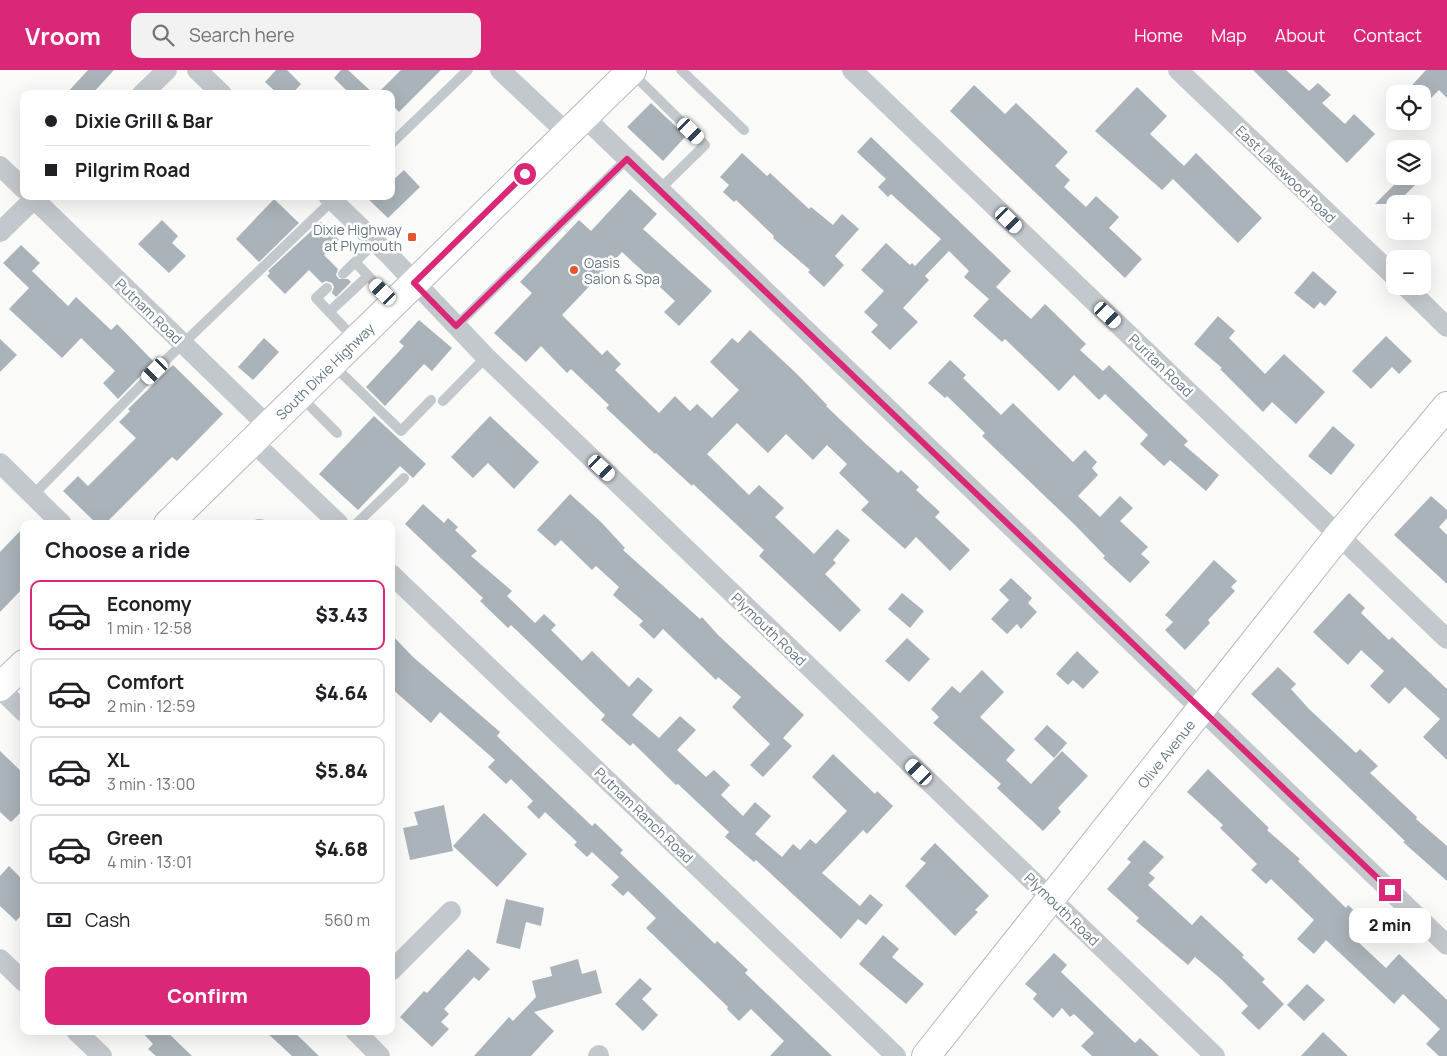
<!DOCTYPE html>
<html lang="en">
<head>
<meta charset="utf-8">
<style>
	:root { --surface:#fff; --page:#f2f2f2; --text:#202124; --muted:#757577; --line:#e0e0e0; --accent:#db2777 }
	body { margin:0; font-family:Manrope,sans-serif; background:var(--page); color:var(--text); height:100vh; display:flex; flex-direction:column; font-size:19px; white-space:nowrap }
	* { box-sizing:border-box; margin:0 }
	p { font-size:16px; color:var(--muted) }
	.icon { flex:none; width:28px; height:28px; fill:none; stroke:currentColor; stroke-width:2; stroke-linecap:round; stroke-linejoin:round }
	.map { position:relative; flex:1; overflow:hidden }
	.side { position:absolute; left:20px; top:450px; width:375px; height:515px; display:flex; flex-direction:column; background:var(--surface); border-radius:10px; box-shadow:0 5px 20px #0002 }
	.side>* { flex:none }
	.banner { position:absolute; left:20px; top:20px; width:375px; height:110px; border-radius:10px; box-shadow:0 5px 20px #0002; display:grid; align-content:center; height:110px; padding:0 25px; background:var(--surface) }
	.fabs { position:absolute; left:1386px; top:15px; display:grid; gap:10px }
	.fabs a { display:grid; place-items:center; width:45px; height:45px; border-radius:10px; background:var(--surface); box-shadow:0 5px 20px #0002; font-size:25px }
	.end { position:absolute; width:22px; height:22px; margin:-11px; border:6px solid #db2777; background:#fff; box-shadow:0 0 0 2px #fff }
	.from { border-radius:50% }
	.bubble { position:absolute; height:35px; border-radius:10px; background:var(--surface); box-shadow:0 5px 20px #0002; font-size:16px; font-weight:800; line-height:35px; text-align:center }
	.car { position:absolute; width:15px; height:30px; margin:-15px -8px; border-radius:6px; box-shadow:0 0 4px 1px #0007; background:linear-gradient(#fff 24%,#345 0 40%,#fff 0 76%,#345 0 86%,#fff 0) }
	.banner b { display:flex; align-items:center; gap:18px; height:48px; font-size:19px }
	.banner b+b { border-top:1px solid var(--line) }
	.banner i { width:12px; height:12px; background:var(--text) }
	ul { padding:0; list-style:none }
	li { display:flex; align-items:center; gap:15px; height:70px; margin:0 10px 8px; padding:0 15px; border:2px solid var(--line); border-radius:10px }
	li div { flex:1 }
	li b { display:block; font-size:19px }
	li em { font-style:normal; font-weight:800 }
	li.selected { border-color:var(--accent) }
	li>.icon { width:45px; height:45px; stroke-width:1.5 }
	h2 { padding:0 25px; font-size:22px; line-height:60px }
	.pay { display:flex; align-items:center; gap:12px; height:55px; padding:0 25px; font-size:19px }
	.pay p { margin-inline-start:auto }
	.primary-button { display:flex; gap:10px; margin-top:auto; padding:10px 25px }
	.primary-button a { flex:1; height:58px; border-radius:10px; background:var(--accent); color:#fff; font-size:20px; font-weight:800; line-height:58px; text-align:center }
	header { display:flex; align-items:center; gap:30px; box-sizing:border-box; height:70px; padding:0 25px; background:var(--accent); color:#fff }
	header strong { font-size:24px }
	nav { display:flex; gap:28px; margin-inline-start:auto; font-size:18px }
	.search { width:350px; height:45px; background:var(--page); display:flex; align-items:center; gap:12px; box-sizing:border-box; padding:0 18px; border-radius:10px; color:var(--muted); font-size:19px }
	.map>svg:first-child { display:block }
	.building { fill:#aab3b9 }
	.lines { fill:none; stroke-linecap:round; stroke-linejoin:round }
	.secondary-casing { stroke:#b3babf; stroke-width:30 }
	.primary-casing { stroke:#b5babe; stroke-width:30 }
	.lane { stroke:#c3c8cc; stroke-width:10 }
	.street { stroke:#c3c8cc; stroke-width:20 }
	.secondary { stroke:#fff; stroke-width:28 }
	.primary { stroke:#fff; stroke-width:28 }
	.route { stroke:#db2777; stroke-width:6 }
	.poi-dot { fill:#e4572e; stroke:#fff; stroke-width:2 }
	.labels { text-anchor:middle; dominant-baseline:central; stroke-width:5; stroke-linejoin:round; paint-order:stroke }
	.street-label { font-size:14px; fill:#657683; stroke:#fff }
	.poi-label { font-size:14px; fill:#657683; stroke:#fff; text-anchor:end }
</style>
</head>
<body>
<header>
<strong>Vroom</strong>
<div class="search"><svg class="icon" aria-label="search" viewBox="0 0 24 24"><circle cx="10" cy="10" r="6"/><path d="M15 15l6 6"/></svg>Search here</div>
<nav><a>Home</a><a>Map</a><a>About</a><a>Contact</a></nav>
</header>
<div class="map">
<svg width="1447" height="986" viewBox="0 0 1447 986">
	<rect width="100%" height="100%" fill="#fafaf8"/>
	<path class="building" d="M 88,0 L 114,0 L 92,24 L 66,24 Z
		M 276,0 L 287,0 L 301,14 L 292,24 L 278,24 L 265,12 Z
		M 341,0 L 348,0 L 374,24 L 350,24 L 334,8 Z
		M 401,0 L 441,0 L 399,42 L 391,34 L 391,24 L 377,24 Z
		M 1253,0 L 1286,0 L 1309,21 L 1318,13 L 1331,25 L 1322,33 L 1345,54 L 1354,44 L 1375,64 L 1347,93 Z
		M 1426,0 L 1447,0 L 1447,28 L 1439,20 L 1422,37 L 1422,24 L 1404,24 Z
		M 974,15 L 1005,44 L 1016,33 L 1068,82 L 1055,96 L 1070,110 L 1064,117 L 1086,137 L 1096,126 L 1119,147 L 1109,158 L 1142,189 L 1125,208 L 950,41 Z
		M 1137,17 L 1167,46 L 1150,64 L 1184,96 L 1196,83 L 1262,148 L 1238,173 L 1173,109 L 1162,120 L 1095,61 Z
		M 651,33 L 686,66 L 663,91 L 627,57 Z
		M 871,67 L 1011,201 L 996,217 L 1031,249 L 1045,234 L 1086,274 L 1080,280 L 1103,301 L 1109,295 L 1188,371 L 1184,375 L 1219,405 L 1206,421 L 1170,390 L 1164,396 L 1140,374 L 1148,365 L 1105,324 L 1099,330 L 1074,305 L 1059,321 L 1005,269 L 1002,272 L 973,246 L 989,229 L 964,207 L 969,201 L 949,181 L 925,206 L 929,210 L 903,238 L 918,252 L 890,280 L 871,262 L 878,255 L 864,242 L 884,221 L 861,200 L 886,173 L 910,195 L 912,193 L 915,196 L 941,169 L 891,124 L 888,127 L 878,117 L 886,109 L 857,82 Z
		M 742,83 L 767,106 L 770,103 L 809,139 L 811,137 L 833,155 L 842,144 L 859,159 L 835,186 L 844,195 L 824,217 L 808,202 L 810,200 L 773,168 L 774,166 L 736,130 L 734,132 L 723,122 L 729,115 L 720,107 Z
		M 404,100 L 420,117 L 388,148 L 365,126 L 391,126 L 391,112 Z
		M 1403,106 L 1424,106 L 1404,126 L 1412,134 L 1375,134 Z
		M 630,119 L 657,144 L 643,159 L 712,221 L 679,256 L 664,242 L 675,231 L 622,182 L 562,245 L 602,285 L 607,280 L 621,294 L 615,300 L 659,343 L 675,326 L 690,341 L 697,334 L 712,348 L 739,320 L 710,292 L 732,268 L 738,273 L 750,260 L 797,304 L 827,335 L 826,336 L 866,374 L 898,403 L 901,400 L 919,417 L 916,420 L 940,442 L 935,447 L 970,480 L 950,501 L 916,467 L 905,479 L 861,440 L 869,432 L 839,403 L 847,394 L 827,375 L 813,390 L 786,364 L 768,383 L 737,353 L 707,384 L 749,425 L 759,415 L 784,438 L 775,447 L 814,484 L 837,459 L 850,470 L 833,490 L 836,493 L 825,504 L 861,540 L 840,562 L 759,486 L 764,480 L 693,414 L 692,416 L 656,383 L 655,384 L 606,338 L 609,335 L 571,299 L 567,303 L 541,276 L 526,292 L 494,263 L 532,223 L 520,212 L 579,150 L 591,161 Z
		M 274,129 L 299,153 L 259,192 L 236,169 Z
		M 162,150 L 178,166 L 172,173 L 186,186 L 169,203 L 138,174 Z
		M 321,152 L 339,170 L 324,185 L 338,199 L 336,205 L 339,209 L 348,209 L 351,212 L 336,227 L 332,223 L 334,217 L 332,213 L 326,211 L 322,213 L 309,200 L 285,224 L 267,206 L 270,203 L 268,201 Z
		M 21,175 L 40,193 L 32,201 L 68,236 L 76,227 L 111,260 L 117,254 L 154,292 L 118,329 L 103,313 L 115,301 L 81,268 L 62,288 L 9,239 L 29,218 L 3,193 Z
		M 1313,201 L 1337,222 L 1325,236 L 1320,232 L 1314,239 L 1294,223 Z
		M 1218,246 L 1235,261 L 1229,268 L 1265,304 L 1284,284 L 1325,322 L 1296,354 L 1272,332 L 1263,342 L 1220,299 L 1222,298 L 1194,274 Z
		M 419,250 L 452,278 L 432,301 L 424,294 L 385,336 L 366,317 L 404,276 L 399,272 Z
		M 1386,266 L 1412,291 L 1399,304 L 1392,297 L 1371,319 L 1352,301 Z
		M 264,268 L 279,282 L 253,310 L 238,297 Z
		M 0,269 L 17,285 L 0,302 Z
		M 950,290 L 966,305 L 963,308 L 1001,345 L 1013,333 L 1073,392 L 1085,380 L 1097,392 L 1092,398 L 1098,405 L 1078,426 L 1100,447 L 1120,426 L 1133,438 L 1120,451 L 1148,477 L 1141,484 L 1150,492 L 1130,513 L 1103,488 L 1105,486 L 1074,454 L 982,366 L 985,363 L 947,326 L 945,328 L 928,313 Z
		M 173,295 L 223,344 L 177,391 L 172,387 L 105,454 L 97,454 L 63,421 L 78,406 L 88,416 L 136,368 L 119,352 L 130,341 L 128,339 Z
		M 374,346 L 426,394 L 413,408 L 400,396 L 358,440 L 319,404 Z
		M 490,346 L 539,392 L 514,419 L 488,393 L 473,408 L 451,387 Z
		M 1333,356 L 1355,375 L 1331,405 L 1308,386 Z
		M 570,424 L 601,452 L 625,478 L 623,480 L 700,549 L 702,547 L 718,565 L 804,645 L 783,668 L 792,676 L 763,707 L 750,695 L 770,674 L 732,637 L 741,627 L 718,607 L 716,610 L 663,559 L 654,569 L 639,555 L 643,551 L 613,525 L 619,517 L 596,496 L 592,500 L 561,470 L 555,476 L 537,460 Z
		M 1431,426 L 1447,440 L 1447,448 L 1439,457 L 1447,465 L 1447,514 L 1394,465 Z
		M 423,434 L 444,453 L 448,448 L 458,457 L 455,460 L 477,481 L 471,486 L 512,521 L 507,526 L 535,553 L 544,544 L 556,555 L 551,560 L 582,591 L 592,581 L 629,617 L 638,607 L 653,620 L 632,645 L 659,668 L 680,646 L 696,660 L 677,680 L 706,707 L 714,700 L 730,715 L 721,725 L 743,746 L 755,732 L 771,746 L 755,764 L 782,787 L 793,774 L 800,780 L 810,769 L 816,774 L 847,741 L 812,707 L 833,684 L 875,724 L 877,721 L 893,736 L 867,764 L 863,760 L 822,803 L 860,836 L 870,824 L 883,835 L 866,855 L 858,849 L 841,869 L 756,790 L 754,792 L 725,767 L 729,762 L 678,714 L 676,715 L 633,673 L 630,676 L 601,650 L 605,645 L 511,555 L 508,558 L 480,531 L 483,528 L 405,454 Z
		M 24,457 L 24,517 L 0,542 L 0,482 Z
		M 1214,490 L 1237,511 L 1231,517 L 1235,521 L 1208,550 L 1210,553 L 1185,580 L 1165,560 L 1173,552 L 1165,545 Z
		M 1011,508 L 1032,528 L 1028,533 L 1037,542 L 1021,559 L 1017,554 L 1007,564 L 991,549 L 1009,530 L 999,520 Z
		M 902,523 L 924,541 L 910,558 L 888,539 Z
		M 1349,523 L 1365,538 L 1361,543 L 1389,570 L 1392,567 L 1447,619 L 1447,690 L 1423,667 L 1440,649 L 1405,617 L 1389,634 L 1370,616 L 1384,601 L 1361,580 L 1348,595 L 1313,562 Z
		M 391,564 L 413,587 L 500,662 L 497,666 L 592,756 L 595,753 L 623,780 L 620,783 L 715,874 L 717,871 L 748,900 L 745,903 L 832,986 L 770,986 L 784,971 L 751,939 L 739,951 L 727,939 L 728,937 L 646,858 L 656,848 L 628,821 L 623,826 L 611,815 L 619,807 L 592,782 L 587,787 L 574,775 L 577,772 L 545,742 L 539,749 L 527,737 L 533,731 L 511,709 L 506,714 L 488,697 L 495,690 L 440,642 L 431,653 L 391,618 Z
		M 907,568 L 930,589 L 909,612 L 885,591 Z
		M 1077,581 L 1099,602 L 1083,619 L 1073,610 L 1068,615 L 1056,604 Z
		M 1278,597 L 1296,614 L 1291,619 L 1309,639 L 1356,683 L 1360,679 L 1378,696 L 1370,703 L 1417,747 L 1416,749 L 1447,776 L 1447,811 L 1403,772 L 1405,771 L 1251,624 Z
		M 982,600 L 1004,622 L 980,647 L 1015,680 L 1006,690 L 1031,714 L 1062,681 L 1088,706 L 1058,738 L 1061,742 L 1043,761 L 997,718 L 1001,714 L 933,653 L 939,647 L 931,639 L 952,616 L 960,623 Z
		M 1047,655 L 1067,673 L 1054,688 L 1034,669 Z
		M 0,681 L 24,704 L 24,739 L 11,752 L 0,742 Z
		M 1208,699 L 1269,758 L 1267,760 L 1300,789 L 1298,791 L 1346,838 L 1348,835 L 1371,856 L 1357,871 L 1386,898 L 1399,884 L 1447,930 L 1447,986 L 1439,986 L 1426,974 L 1440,959 L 1403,924 L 1394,934 L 1326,870 L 1314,884 L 1297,869 L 1314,850 L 1271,809 L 1266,814 L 1251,800 L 1257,794 L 1220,758 L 1223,755 L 1187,722 Z
		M 444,735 L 453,781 L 410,790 L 403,758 L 418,755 L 414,742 Z
		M 484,743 L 527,784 L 497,817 L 453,776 Z
		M 1144,770 L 1164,787 L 1149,803 L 1155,808 L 1148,815 L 1192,855 L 1201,845 L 1244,885 L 1242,887 L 1265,909 L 1262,912 L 1284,934 L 1259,960 L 1241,943 L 1248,936 L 1222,910 L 1195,887 L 1188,895 L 1136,851 L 1139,848 L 1107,819 L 1131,792 L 1127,789 Z
		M 935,773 L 989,826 L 975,840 L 978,842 L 955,866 L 905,816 L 926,793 L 920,789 Z
		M 9,796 L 24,811 L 24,843 L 16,851 L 0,836 L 0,806 Z
		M 506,829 L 544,838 L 541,856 L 526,852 L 520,879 L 496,873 Z
		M 883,865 L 899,879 L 892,887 L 924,914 L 906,934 L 859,894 Z
		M 468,879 L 490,899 L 479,911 L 474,907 L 444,939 L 449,944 L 441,952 L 449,959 L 432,977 L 400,947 L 424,921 L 427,923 Z
		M 1054,883 L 1067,895 L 1061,902 L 1135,973 L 1140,968 L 1159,986 L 1092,986 L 1081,976 L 1094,963 L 1074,944 L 1070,947 L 1062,938 L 1053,948 L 1033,929 L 1037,924 L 1025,914 Z
		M 578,889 L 582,904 L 596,900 L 602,923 L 534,942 L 554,961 L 531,986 L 474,986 L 509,947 L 513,951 L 536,927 L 532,911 L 552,906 L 550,897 Z
		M 640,908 L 652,919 L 642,929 L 658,945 L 643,961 L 615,934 Z
		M 1307,914 L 1325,930 L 1304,951 L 1287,935 Z
		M 141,961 L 166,961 L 192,986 L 156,986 L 148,979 L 153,974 Z
		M 265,961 L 293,961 L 319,986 L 292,986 Z
		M 1323,962 L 1348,986 L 1301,986 Z"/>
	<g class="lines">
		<g class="secondary-casing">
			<g id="secondary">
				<path id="s1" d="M 926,986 L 1339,465 L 1447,336"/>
			</g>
		</g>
		<g class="primary-casing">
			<g id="primary">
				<path id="s2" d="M 168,454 L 632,0"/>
				<path d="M 0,617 L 24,594"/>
			</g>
		</g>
		<path class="lane" d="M 681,0 L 744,60
			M 632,3 L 705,75 L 659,120
			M 391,74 L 468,0
			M 355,192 L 375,172
			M 343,204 L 355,192 L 393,232
			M 327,218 L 316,228 L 355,269
			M 329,242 L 368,206
			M 456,256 L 627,89
			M 332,294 L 401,361 L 431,330
			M 300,326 L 337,363
			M 443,331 L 486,287
			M 33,425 L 169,287 L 334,129
			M 258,454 L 261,454
			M 356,454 L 404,408"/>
		<path class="street" d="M 197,0 L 222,24
			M 500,0 L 567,63
			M 852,0 L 1447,569
			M 1178,0 L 1395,207
			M 142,24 L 167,0
			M 584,47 L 1447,875
			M 0,96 L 24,119
			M 31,126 L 268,356
			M 328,126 L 389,185 L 486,287 L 1215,986
			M 0,162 L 37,126
			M 1405,216 L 1447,257
			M 252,371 L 339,454
			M 0,393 L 62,454
			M 391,504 L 896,986
			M 0,619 L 24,642
			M 0,889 L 24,912
			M 391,901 L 451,841
			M 76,961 L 102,986
			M 355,961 L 380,986
			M 598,986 L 599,985"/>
		<use href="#secondary" class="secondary"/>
		<use href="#primary" class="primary"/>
	</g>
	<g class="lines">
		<path class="route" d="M 525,104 L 414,213 L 456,256 L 627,89 L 1390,820"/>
	</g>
	<g class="poi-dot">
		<rect x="407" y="162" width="10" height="10" rx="2.5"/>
		<circle cx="574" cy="200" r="5"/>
	</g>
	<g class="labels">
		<g class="street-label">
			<text transform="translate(1286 104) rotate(44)">East Lakewood Road</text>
			<text transform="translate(149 241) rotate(44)">Putnam Road</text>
			<text transform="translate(1161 295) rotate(44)">Puritan Road</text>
			<text stroke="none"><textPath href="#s2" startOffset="219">South Dixie Highway</textPath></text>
			<text transform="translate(769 559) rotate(44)">Plymouth Road</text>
			<text stroke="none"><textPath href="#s1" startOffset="386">Olive Avenue</textPath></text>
			<text transform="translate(644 745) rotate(44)">Putnam Ranch Road</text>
			<text transform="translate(1062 839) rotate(44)">Plymouth Road</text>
		</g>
		<g class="poi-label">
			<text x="402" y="159">Dixie Highway<tspan x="402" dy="16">at Plymouth</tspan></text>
			<text x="584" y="192" text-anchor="start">Oasis<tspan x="584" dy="16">Salon &amp; Spa</tspan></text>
		</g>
	</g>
</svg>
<div class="fabs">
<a><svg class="icon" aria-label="locate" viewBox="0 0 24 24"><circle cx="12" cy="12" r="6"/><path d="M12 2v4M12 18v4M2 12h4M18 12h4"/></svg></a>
<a><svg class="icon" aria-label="layers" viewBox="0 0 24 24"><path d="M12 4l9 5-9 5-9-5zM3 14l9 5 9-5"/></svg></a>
<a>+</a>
<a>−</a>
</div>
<i class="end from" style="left:525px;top:104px"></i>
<i class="end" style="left:1390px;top:820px"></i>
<div class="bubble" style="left:1349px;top:838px;width:82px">2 min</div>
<i class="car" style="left:691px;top:61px;rotate:134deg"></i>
<i class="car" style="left:1009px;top:150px;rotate:134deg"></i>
<i class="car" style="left:383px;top:222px;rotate:315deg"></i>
<i class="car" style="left:1108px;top:245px;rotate:133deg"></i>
<i class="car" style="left:155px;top:301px;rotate:225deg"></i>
<i class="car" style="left:602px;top:398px;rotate:133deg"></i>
<i class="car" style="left:919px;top:702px;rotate:314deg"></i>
<div class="banner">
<b><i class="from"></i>Dixie Grill &amp; Bar</b>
<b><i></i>Pilgrim Road</b>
</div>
<section class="side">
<h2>Choose a ride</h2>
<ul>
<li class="selected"><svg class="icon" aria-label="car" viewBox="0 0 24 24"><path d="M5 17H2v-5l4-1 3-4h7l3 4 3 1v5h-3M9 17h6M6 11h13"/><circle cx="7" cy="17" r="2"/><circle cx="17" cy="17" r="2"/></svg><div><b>Economy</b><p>1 min · 12:58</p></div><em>$3.43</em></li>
<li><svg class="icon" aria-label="car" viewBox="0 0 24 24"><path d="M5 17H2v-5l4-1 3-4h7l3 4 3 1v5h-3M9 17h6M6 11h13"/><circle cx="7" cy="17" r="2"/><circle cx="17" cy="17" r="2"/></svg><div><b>Comfort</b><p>2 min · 12:59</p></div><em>$4.64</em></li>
<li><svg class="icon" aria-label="car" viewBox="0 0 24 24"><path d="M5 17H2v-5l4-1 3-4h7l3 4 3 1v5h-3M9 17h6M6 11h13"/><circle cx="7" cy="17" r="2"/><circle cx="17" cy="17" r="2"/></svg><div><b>XL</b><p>3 min · 13:00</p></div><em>$5.84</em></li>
<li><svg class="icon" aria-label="car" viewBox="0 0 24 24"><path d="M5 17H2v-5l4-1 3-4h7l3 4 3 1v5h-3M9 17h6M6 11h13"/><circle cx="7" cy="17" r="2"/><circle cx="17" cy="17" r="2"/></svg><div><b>Green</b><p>4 min · 13:01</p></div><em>$4.68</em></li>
</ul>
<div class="pay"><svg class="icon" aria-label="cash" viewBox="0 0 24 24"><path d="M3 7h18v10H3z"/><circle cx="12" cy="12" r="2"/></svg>Cash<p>560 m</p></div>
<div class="primary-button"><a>Confirm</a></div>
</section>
</div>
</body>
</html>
